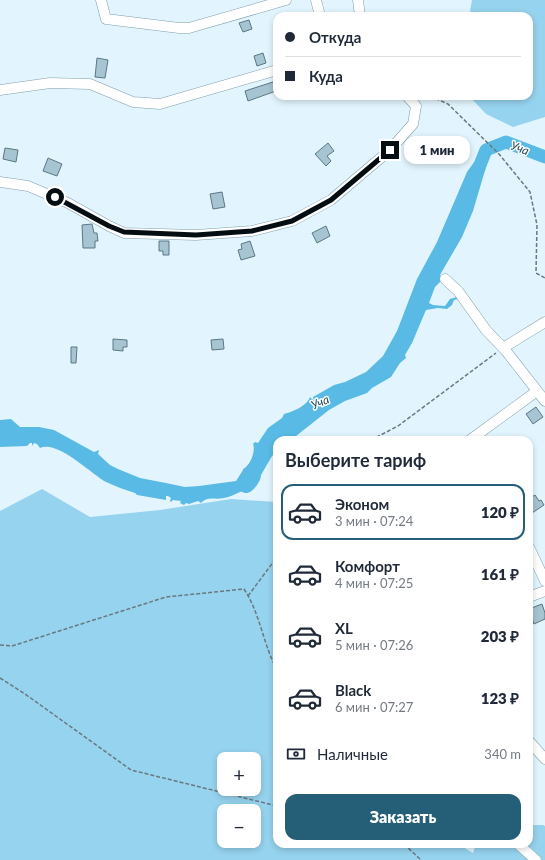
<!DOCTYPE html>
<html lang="ru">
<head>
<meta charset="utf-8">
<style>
	:root { --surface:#fff; --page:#f6f6f7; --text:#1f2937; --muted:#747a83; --line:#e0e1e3; --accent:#245f77 }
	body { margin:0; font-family:Lato,sans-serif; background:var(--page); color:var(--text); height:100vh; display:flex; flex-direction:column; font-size:15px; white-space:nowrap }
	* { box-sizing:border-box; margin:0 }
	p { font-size:13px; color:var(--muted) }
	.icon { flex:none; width:22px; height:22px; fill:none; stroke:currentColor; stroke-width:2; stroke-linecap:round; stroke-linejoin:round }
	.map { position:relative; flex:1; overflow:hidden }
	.drawer { position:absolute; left:273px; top:436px; width:260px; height:412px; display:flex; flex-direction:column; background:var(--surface); border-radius:12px; box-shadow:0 2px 6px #0003 }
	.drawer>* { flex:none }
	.guide { position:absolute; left:273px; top:12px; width:260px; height:88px; border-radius:12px; box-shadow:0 2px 6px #0003; display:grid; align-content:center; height:88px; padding:0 12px; background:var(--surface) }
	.tools { position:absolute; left:217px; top:752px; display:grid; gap:8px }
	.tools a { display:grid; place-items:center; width:44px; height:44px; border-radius:8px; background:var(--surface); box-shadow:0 2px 6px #0003; font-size:20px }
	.end { position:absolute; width:18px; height:18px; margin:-9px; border:5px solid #040d12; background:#fff; box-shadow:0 0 0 2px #fff }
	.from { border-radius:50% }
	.bubble { position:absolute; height:28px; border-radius:12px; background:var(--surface); box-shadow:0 2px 6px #0003; font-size:13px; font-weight:800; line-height:28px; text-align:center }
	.guide b { display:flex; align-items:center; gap:14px; height:38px; font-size:15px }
	.guide b+b { border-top:1px solid var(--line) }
	.guide i { width:10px; height:10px; background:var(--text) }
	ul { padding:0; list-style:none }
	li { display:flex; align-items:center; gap:12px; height:56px; margin:0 8px 6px; padding:0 4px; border:2px solid transparent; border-radius:12px }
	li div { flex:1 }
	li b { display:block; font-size:15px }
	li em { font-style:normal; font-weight:800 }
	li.current { border-color:var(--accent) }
	li>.icon { width:36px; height:36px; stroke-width:1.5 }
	h2 { padding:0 12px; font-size:18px; line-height:48px }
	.pay { display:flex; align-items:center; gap:10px; height:44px; padding:0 12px; font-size:15px }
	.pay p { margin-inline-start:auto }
	.button { display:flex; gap:8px; margin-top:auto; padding:8px 12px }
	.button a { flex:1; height:46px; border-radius:12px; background:var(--accent); color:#fff; font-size:16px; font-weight:800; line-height:46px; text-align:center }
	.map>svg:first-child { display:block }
	.green { fill:#96d3ef; fill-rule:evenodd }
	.water { fill:#59bbe5 }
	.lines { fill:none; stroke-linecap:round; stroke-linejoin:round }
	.river { stroke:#59bbe5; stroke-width:13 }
	.building { fill:#a6c4d2; stroke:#5b7784 }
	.minor-casing { stroke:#819eac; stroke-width:11 }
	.path { stroke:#6a787e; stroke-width:1.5; stroke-dasharray:4 2; stroke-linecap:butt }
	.minor { stroke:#fff; stroke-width:10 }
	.route { stroke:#040d12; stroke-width:5 }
	.labels { text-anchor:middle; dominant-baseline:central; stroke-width:3; stroke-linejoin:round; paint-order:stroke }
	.water-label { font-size:12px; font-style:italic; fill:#1f495b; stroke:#fff }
</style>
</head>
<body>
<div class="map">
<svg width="545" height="860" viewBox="0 0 545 860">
	<rect width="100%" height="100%" fill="#e2f5fe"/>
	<path class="green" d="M 472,0 L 545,0 L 545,117 L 513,127 L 486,114 L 469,96 L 529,96 L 529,16 L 472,16 L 470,11 Z
		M 42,489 L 90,517 L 160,510 L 231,499 L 277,502 L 277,844 L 458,844 L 473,853 L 476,844 L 529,844 L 529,825 L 543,825 L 545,826 L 545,860 L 0,860 L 0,511 ZM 224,759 L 254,759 L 254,789 L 224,789 ZM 224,811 L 254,811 L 254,841 L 224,841 Z"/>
	<path class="water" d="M 482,151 L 489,157 L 473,211 L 462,237 L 440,275 L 442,280 L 435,287 L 429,303 L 433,305 L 445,306 L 450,299 L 457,297 L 458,299 L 454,300 L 452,305 L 447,309 L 438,308 L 426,310 L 412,343 L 405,355 L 406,358 L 400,363 L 391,377 L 372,388 L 367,393 L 345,401 L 329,410 L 291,440 L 277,440 L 277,451 L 272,456 L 261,475 C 261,481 253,493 246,493 C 241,493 244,491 240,492 C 235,494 230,497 224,498 C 215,500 208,496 201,503 L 198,501 L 189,504 L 186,503 L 184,505 L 180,503 L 181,501 L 173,500 L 171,502 L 170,501 L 171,498 L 168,496 L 166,496 L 166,500 L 137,495 L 135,493 C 125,490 115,486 106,482 C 91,474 58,440 40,448 L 37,444 L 34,443 L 32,446 L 32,443 L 30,443 L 27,446 L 0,447 L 0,420 L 11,419 L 20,427 L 39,427 L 54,430 L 94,452 L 99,450 L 98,454 L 110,465 L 118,469 L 140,478 L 166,483 L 185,487 L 199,486 L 236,481 L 243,470 L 243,469 C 250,466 256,451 253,444 L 255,442 L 258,443 L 268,428 L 282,418 L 284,414 C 292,412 307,406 310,397 L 314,401 L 313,397 L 334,385 L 345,382 L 366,372 L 383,356 L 397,331 L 417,279 L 437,242 L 467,172 Z"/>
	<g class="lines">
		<path class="river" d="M 478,170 L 486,150 L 506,142 L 545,157"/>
	</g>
	<path class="building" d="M 249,20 L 252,29 L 243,32 L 239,23 Z
		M 263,53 L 266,63 L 257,66 L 254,56 Z
		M 97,58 L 108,60 L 105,78 L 95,77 Z
		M 273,82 L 276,91 L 248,101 L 245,91 Z
		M 328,143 L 334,151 L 327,156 L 331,161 L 326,166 L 315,154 Z
		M 5,148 L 18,150 L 16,162 L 3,159 Z
		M 48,158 L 62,164 L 57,176 L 43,171 Z
		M 222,192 L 225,207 L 213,209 L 210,194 Z
		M 92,224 L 94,233 L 97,233 L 98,241 L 95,241 L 95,248 L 83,248 L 82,225 Z
		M 326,226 L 330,236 L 317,243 L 312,233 Z
		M 159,241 L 169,241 L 169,255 L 163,255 L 163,251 L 159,251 Z
		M 250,241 L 255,256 L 241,260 L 238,250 L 242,249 L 241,244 Z
		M 113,339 L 127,340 L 127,347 L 123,347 L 123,351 L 113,350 Z
		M 223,339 L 224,349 L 212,350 L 211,340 Z
		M 71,347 L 77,347 L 76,363 L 71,363 Z
		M 536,407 L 543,417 L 533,424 L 526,414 Z
		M 535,495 L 539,501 L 541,500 L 544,505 L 532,513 L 529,509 L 529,499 Z
		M 542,604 L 545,613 L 545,619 L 534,624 L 529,609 Z"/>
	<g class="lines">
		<g class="minor-casing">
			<path id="minor" d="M 101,0 L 106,19 L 179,28 L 189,28 L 286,0
				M 316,0 L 320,16
				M 358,0 L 360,16
				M 0,90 L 50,83 L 90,84 L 133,102 L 160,104 L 277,70
				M 0,182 L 28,186 L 68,203 L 109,226 L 124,233 L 196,235 L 252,231 L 292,221 L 331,200 L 390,150 L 413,124 L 416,106 L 407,96
				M 445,279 L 458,291 L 486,330 L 506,351 L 545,401
				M 503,348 L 545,322
				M 470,440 L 537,391
				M 529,547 L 545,581
				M 529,597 L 545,591
				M 529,741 L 545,759
				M 518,844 L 536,860"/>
		</g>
		<path class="path" d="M 430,96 L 448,104 L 499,154 L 530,192 L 537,225 L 536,273 L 545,278
			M 371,440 L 398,426 L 496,353
			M 248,596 L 277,557
			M 0,645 L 12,646 L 166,597 L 244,589 C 260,613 263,644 277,670
			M 0,678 L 25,694 L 131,770 L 277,806
			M 404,844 L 421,860"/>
		<use href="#minor" class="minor"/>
	</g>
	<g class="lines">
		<path class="route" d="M 55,197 L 109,226 L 124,232 L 196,235 L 252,231 L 292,221 L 331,200 L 390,150"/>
	</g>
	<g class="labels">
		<g class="water-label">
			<text transform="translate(520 148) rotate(20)">Уча</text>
			<text transform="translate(320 402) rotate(-24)">Уча</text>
		</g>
	</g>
</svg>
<div class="tools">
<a>+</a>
<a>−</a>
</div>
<i class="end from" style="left:55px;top:197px"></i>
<i class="end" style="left:390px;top:150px"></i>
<div class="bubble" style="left:404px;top:136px;width:66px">1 мин</div>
<div class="guide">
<b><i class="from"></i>Откуда</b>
<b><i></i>Куда</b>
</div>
<section class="drawer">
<h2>Выберите тариф</h2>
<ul>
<li class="current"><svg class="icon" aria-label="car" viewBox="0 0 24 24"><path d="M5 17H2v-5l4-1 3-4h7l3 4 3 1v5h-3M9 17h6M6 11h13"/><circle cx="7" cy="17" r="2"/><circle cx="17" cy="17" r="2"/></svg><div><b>Эконом</b><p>3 мин · 07:24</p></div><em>120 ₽</em></li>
<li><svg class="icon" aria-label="car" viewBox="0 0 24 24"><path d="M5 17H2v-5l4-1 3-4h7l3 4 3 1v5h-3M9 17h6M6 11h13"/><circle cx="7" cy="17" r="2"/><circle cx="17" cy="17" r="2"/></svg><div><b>Комфорт</b><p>4 мин · 07:25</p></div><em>161 ₽</em></li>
<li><svg class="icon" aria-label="car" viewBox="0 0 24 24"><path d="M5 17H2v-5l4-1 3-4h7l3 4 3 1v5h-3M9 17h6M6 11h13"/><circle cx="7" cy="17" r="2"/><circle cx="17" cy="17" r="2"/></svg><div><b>XL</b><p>5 мин · 07:26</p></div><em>203 ₽</em></li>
<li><svg class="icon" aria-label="car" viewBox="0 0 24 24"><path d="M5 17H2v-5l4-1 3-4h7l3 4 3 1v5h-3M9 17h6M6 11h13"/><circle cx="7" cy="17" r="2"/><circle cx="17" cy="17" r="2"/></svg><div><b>Black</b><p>6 мин · 07:27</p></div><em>123 ₽</em></li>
</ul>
<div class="pay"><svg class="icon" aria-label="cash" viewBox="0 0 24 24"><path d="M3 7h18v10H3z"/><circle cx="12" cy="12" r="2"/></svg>Наличные<p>340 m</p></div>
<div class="button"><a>Заказать</a></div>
</section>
</div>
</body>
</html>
